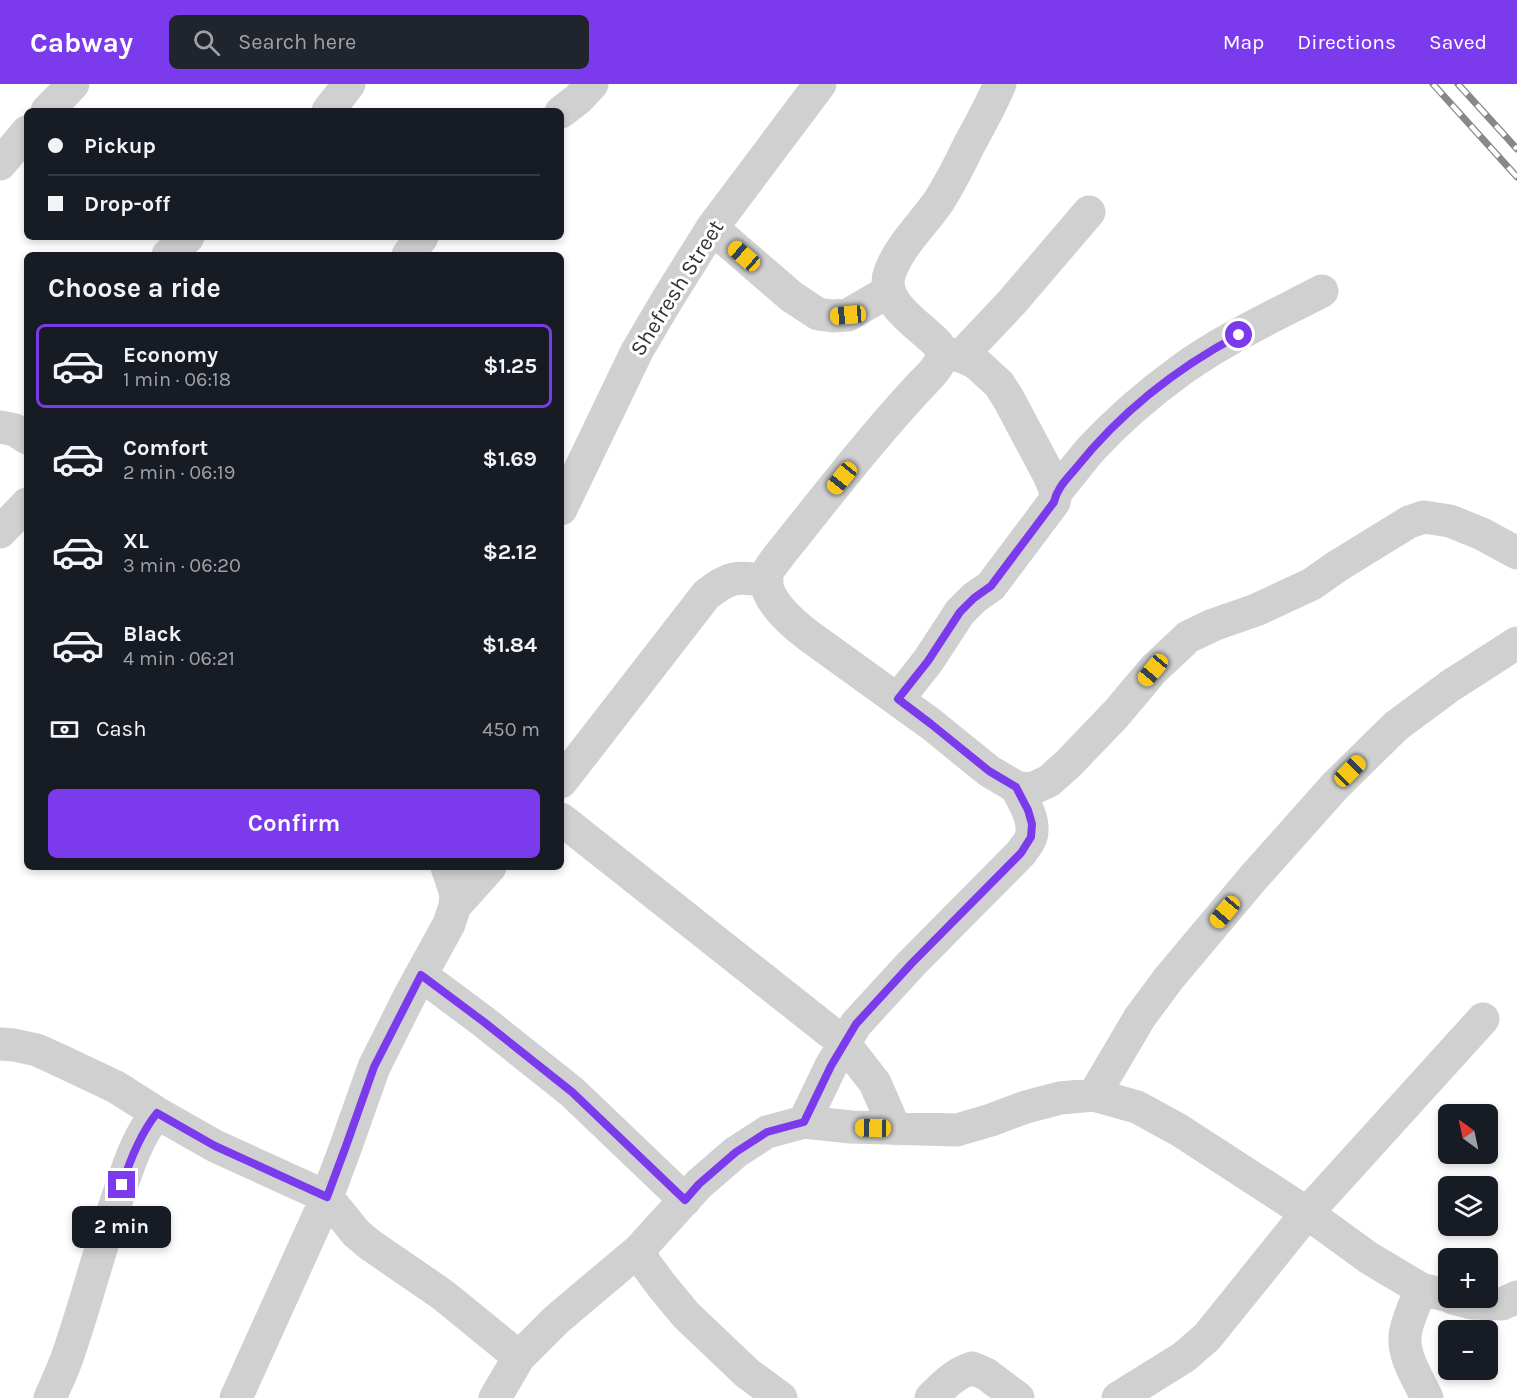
<!DOCTYPE html>
<html lang="en">
<head>
<meta charset="utf-8">
<style>
	:root { --surface:#171b24; --page:#20242c; --text:#f1f3f6; --muted:#9ea1a6; --line:#363941; --accent:#7c3aed }
	body { margin:0; font-family:Karla,sans-serif; background:var(--page); color:var(--text); height:100vh; display:flex; flex-direction:column; font-size:22px; white-space:nowrap }
	* { box-sizing:border-box; margin:0 }
	p { font-size:20px; color:var(--muted) }
	.icon { flex:none; width:33px; height:33px; fill:none; stroke:currentColor; stroke-width:2; stroke-linecap:round; stroke-linejoin:round }
	.map { position:relative; flex:1; overflow:hidden }
	.panel { position:absolute; left:24px; top:168px; width:540px; height:618px; display:flex; flex-direction:column; background:var(--surface); border-radius:9px; box-shadow:0 3px 9px #0003 }
	.panel>* { flex:none }
	.banner { position:absolute; left:24px; top:24px; width:540px; height:132px; border-radius:9px; box-shadow:0 3px 9px #0003; display:grid; align-content:center; height:132px; padding:0 24px; background:var(--surface) }
	.needle { width:39px; rotate:327deg }
	.tools { position:absolute; left:1438px; top:1020px; display:grid; gap:12px }
	.tools a { display:grid; place-items:center; width:60px; height:60px; border-radius:9px; background:var(--surface); box-shadow:0 3px 9px #0003; font-size:30px }
	.end { position:absolute; width:27px; height:27px; margin:-14px; border:8px solid #7c3aed; background:#fff; box-shadow:0 0 0 3px #fff }
	.from { border-radius:50% }
	.bubble { position:absolute; height:42px; border-radius:9px; background:var(--surface); box-shadow:0 3px 9px #0003; font-size:20px; font-weight:700; line-height:42px; text-align:center }
	.car { position:absolute; width:18px; height:36px; margin:-18px -9px; border-radius:8px; box-shadow:0 0 4px 2px #0007; background:linear-gradient(#f5c518 24%,#345 0 40%,#f5c518 0 76%,#345 0 86%,#f5c518 0) }
	.banner b { display:flex; align-items:center; gap:21px; height:57px; font-size:22px }
	.banner b+b { border-top:2px solid var(--line) }
	.banner i { width:15px; height:15px; background:var(--text) }
	ul { padding:0; list-style:none }
	li { display:flex; align-items:center; gap:18px; height:84px; margin:0 12px 9px; padding:0 12px; border:3px solid transparent; border-radius:9px }
	li div { flex:1 }
	li b { display:block; font-size:22px }
	li em { font-style:normal; font-weight:700 }
	li.selected { border-color:var(--accent) }
	li>.icon { width:54px; height:54px; stroke-width:1.5 }
	h2 { padding:0 24px; font-size:27px; line-height:72px }
	.pay { display:flex; align-items:center; gap:15px; height:66px; padding:0 24px; font-size:22px }
	.pay p { margin-inline-start:auto }
	.cta { display:flex; gap:12px; margin-top:auto; padding:12px 24px }
	.cta a { flex:1; height:69px; border-radius:9px; background:var(--accent); color:#fff; font-size:24px; font-weight:700; line-height:69px; text-align:center }
	header { display:flex; align-items:center; gap:36px; box-sizing:border-box; height:84px; padding:0 30px; background:var(--accent); color:#fff }
	header strong { font-size:28px }
	nav { display:flex; gap:33px; margin-inline-start:auto; font-size:21px }
	.search { width:420px; height:54px; background:var(--page); display:flex; align-items:center; gap:15px; box-sizing:border-box; padding:0 21px; border-radius:9px; color:var(--muted); font-size:22px }
	.map>svg:first-child { display:block }
	.lines { fill:none; stroke-linecap:round; stroke-linejoin:round }
	.minor { stroke:#d0d0d0; stroke-width:33 }
	.rail-casing { stroke:#888; stroke-width:7 }
	.rail { stroke:#fff; stroke-width:4.5; stroke-dasharray:14; stroke-linecap:butt }
	.route { stroke:#7c3aed; stroke-width:8 }
	.labels { text-anchor:middle; dominant-baseline:central; stroke-width:6; stroke-linejoin:round; paint-order:stroke }
	.street-label { font-size:22px; fill:#333; stroke:#fff }
</style>
</head>
<body>
<header>
<strong>Cabway</strong>
<div class="search"><svg class="icon" aria-label="search" viewBox="0 0 24 24"><circle cx="10" cy="10" r="6"/><path d="M15 15l6 6"/></svg>Search here</div>
<nav><a>Map</a><a>Directions</a><a>Saved</a></nav>
</header>
<div class="map">
<svg width="1517" height="1314" viewBox="0 0 1517 1314">
	<rect width="100%" height="100%" fill="#fff"/>
	<g class="lines">
		<path class="minor" d="M 1000,0 C 991,21 980,41 969,61 C 960,80 950,99 939,117 C 923,140 900,161 890,188 C 880,214 910,235 927,250 C 932,255 940,260 941,267 C 944,281 926,295 918,304 C 869,357 826,413 781,469 C 777,475 770,482 768,488 C 759,512 793,540 809,552 L 931,640 L 989,687 L 1016,703 L 1027,705 L 1036,703 L 1049,697 L 1069,679 L 1116,630 L 1153,586 L 1188,553 L 1213,541 L 1256,526 L 1312,500 L 1336,483 L 1409,438 L 1424,433 L 1450,437 L 1482,450 L 1517,469
			M 47,27 L 73,0
			M 328,27 L 349,0
			M 561,28 L 578,15 L 592,0
			M 0,80 L 27,48
			M 712,144 L 792,213 L 818,230 L 833,232 L 848,231 L 889,207
			M 168,171 L 188,153
			M 408,171 L 422,153
			M 961,272 L 1012,218 L 1089,128
			M 0,343 L 15,346 L 27,354
			M 1056,408 C 1068,394 1079,379 1091,365 C 1118,336 1148,310 1181,286 C 1224,255 1274,232 1322,207
			M 561,425 L 637,267 L 667,216 L 712,144 L 820,0
			M 0,448 L 27,420
			M 898,615 L 928,577 L 960,528 L 974,514 L 991,502 L 1054,418 L 1056,408 L 1049,391 L 1008,314 L 999,300 L 976,279 L 961,272 L 942,268
			M 561,698 L 706,511 C 730,492 736,492 767,497
			M 561,735 L 844,959 L 875,999 L 895,1045
			M 455,822 L 490,783
			M 421,891 L 484,938 L 572,1008 L 685,1116
			M 0,960 L 14,961 L 37,966 L 61,977 L 116,1003 L 157,1029 L 215,1062 L 327,1113 L 356,1149 L 369,1160 L 443,1211 L 519,1273
			M 1094,1011 L 1140,933 L 1169,894 L 1253,794 L 1335,702 L 1396,642 L 1450,602 L 1517,559
			M 804,1038 L 831,982 L 856,940 L 912,879 L 1021,769 C 1024,764 1030,758 1031,753 C 1036,736 1023,717 1016,703
			M 639,1166 L 645,1179 L 662,1202 L 686,1231 L 747,1289 L 781,1314
			M 1421,1205 C 1416,1218 1409,1232 1406,1246 C 1400,1269 1418,1294 1427,1314
			M 1453,1214 L 1472,1219 L 1502,1220 L 1517,1213
			M 50,1314 C 56,1300 63,1286 68,1271 C 85,1222 98,1171 115,1121 C 126,1090 135,1055 157,1029
			M 236,1314 L 327,1113 L 346,1062 L 374,983 L 410,911 L 449,840 L 455,822 L 456,810 L 447,783
			M 495,1314 L 519,1273 L 557,1235 L 639,1166 L 699,1100 L 736,1068 L 767,1048 L 804,1038 L 851,1043 L 957,1046 L 991,1036 L 1026,1023 L 1060,1014 L 1094,1011 L 1137,1023 L 1179,1046 L 1307,1129 L 1369,1174 L 1421,1205 L 1449,1212
			M 931,1314 C 945,1300 953,1291 972,1284 L 986,1290 L 1018,1314
			M 1118,1314 L 1184,1273 L 1207,1253 L 1307,1129 L 1483,935"/>
		<g class="rail-casing">
			<path id="rail" d="M 1433,0 L 1517,93
				M 1458,0 L 1517,65"/>
		</g>
		<use href="#rail" class="rail"/>
	</g>
	<g class="lines">
		<path class="route" d="M 122,1101 C 130,1076 140,1050 157,1029 L 215,1062 L 327,1113 L 346,1062 L 374,983 L 421,891 L 484,938 L 572,1008 L 685,1116 L 699,1100 L 736,1068 L 767,1048 L 804,1038 L 831,982 L 856,940 L 912,879 L 1021,769 L 1031,753 L 1032,740 L 1028,726 L 1016,703 L 989,687 L 931,640 L 898,615 L 928,577 L 960,528 L 974,514 L 991,502 L 1054,418 C 1057,404 1067,395 1076,384 C 1120,329 1177,284 1239,251"/>
	</g>
	<g class="labels">
		<g class="street-label">
			<text transform="translate(677 204) rotate(-58)">Shefresh Street</text>
		</g>
	</g>
</svg>
<div class="tools">
<a><svg class="needle" viewBox="-14 -14 28 28"><path d="M0-13l5 13h-10z" fill="#e53935"/><path d="M0 13l5-13h-10z" fill="#9ea1a6"/></svg></a>
<a><svg class="icon" aria-label="layers" viewBox="0 0 24 24"><path d="M12 4l9 5-9 5-9-5zM3 14l9 5 9-5"/></svg></a>
<a>+</a>
<a>−</a>
</div>
<i class="end from" style="left:1239px;top:251px"></i>
<i class="end" style="left:122px;top:1101px"></i>
<div class="bubble" style="left:72px;top:1122px;width:99px">2 min</div>
<i class="car" style="left:744px;top:172px;rotate:311deg"></i>
<i class="car" style="left:848px;top:231px;rotate:265deg"></i>
<i class="car" style="left:842px;top:394px;rotate:219deg"></i>
<i class="car" style="left:1153px;top:586px;rotate:220deg"></i>
<i class="car" style="left:1350px;top:687px;rotate:45deg"></i>
<i class="car" style="left:1225px;top:828px;rotate:220deg"></i>
<i class="car" style="left:873px;top:1044px;rotate:271deg"></i>
<div class="banner">
<b><i class="from"></i>Pickup</b>
<b><i></i>Drop-off</b>
</div>
<section class="panel">
<h2>Choose a ride</h2>
<ul>
<li class="selected"><svg class="icon" aria-label="car" viewBox="0 0 24 24"><path d="M5 17H2v-5l4-1 3-4h7l3 4 3 1v5h-3M9 17h6M6 11h13"/><circle cx="7" cy="17" r="2"/><circle cx="17" cy="17" r="2"/></svg><div><b>Economy</b><p>1 min · 06:18</p></div><em>$1.25</em></li>
<li><svg class="icon" aria-label="car" viewBox="0 0 24 24"><path d="M5 17H2v-5l4-1 3-4h7l3 4 3 1v5h-3M9 17h6M6 11h13"/><circle cx="7" cy="17" r="2"/><circle cx="17" cy="17" r="2"/></svg><div><b>Comfort</b><p>2 min · 06:19</p></div><em>$1.69</em></li>
<li><svg class="icon" aria-label="car" viewBox="0 0 24 24"><path d="M5 17H2v-5l4-1 3-4h7l3 4 3 1v5h-3M9 17h6M6 11h13"/><circle cx="7" cy="17" r="2"/><circle cx="17" cy="17" r="2"/></svg><div><b>XL</b><p>3 min · 06:20</p></div><em>$2.12</em></li>
<li><svg class="icon" aria-label="car" viewBox="0 0 24 24"><path d="M5 17H2v-5l4-1 3-4h7l3 4 3 1v5h-3M9 17h6M6 11h13"/><circle cx="7" cy="17" r="2"/><circle cx="17" cy="17" r="2"/></svg><div><b>Black</b><p>4 min · 06:21</p></div><em>$1.84</em></li>
</ul>
<div class="pay"><svg class="icon" aria-label="cash" viewBox="0 0 24 24"><path d="M3 7h18v10H3z"/><circle cx="12" cy="12" r="2"/></svg>Cash<p>450 m</p></div>
<div class="cta"><a>Confirm</a></div>
</section>
</div>
</body>
</html>
